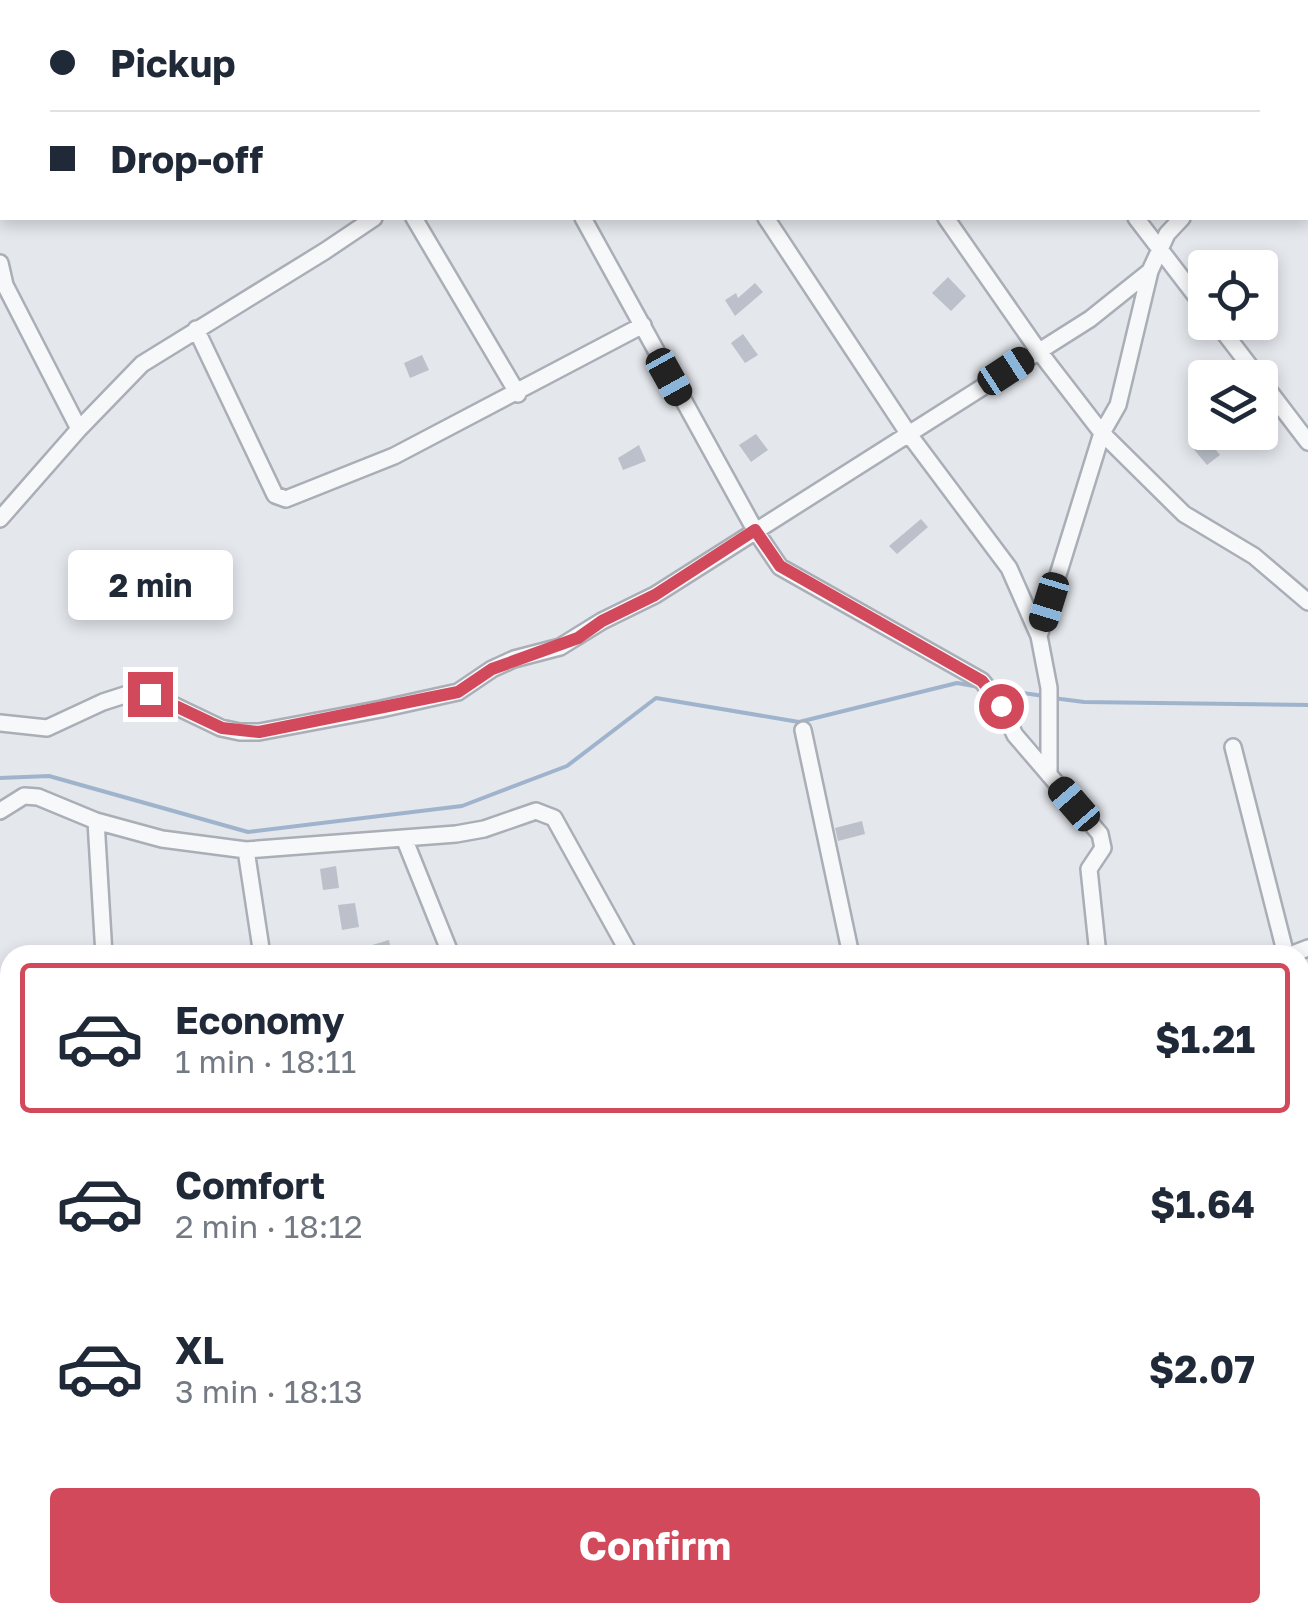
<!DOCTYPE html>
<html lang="en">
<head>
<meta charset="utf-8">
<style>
	:root { --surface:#fff; --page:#f2f2f3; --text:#1f2937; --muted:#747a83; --line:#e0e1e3; --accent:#d1495b }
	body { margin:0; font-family:"Golos Text",sans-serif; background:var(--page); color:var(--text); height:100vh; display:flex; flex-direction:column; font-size:38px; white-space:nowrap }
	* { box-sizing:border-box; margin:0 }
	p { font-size:32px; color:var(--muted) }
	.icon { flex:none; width:55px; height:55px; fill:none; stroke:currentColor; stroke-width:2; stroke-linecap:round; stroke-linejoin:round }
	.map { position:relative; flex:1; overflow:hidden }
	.details { position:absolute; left:0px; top:945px; width:1310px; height:678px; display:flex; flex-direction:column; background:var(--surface); border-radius:30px 30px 0 0; box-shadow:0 5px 15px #0003 }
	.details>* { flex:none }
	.hud { position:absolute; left:0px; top:0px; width:1310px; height:220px; box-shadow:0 5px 15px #0003; display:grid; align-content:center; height:220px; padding:0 50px; background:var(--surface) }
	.tools { position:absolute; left:1188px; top:250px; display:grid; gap:20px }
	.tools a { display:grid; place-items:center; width:90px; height:90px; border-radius:10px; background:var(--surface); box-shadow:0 5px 15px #0003; font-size:50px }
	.end { position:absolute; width:45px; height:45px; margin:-22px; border:12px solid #d1495b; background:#fff; box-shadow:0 0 0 5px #fff }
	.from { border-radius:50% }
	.bubble { position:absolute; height:70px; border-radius:10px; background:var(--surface); box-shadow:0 5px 15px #0003; font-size:32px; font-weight:700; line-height:70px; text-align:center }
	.car { position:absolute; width:30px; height:60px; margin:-30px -15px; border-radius:12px; box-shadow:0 0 8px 2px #0007; background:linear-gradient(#222 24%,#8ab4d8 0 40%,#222 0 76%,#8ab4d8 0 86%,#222 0) }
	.hud b { display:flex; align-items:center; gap:35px; height:95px; font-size:38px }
	.hud b+b { border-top:2px solid var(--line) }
	.hud i { width:25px; height:25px; background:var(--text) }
	ul { padding:18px 0 0; list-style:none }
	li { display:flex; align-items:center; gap:30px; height:150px; margin:0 20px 15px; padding:0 30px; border:5px solid transparent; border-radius:10px }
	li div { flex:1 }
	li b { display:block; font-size:38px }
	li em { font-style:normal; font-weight:700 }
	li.active { border-color:var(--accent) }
	li>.icon { width:90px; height:90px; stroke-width:1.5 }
	.cta { display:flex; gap:20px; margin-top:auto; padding:20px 50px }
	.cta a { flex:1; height:115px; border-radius:10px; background:var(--accent); color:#fff; font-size:40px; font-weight:700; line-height:115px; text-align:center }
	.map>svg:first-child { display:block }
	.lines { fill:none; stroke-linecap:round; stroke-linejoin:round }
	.stream { stroke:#9fb4cc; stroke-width:4 }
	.building { fill:#bbc0ca }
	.minor-casing { stroke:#a9aeb7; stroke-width:20 }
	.minor { stroke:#f7f8fa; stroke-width:15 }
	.route { stroke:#d1495b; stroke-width:12 }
</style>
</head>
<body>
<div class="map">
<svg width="1308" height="1621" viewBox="0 0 1308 1621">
	<rect width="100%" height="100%" fill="#e4e7ec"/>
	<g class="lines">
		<path class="stream" d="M 994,689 L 1044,696
			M 1053,698 L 1084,702 L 1308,705
			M 0,778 L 49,776 L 248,832 L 462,806 L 567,766 L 656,698 L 799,722 L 957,683 L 979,687"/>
	</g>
	<path class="building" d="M 948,277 L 966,296 L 951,311 L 932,293 Z
		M 755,283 L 763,292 L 735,316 L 725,300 L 736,293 L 738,298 Z
		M 743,334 L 758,355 L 745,363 L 731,343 Z
		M 422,355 L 429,370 L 410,378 L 404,363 Z
		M 756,434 L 768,450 L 751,462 L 739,445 Z
		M 1204,435 L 1220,455 L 1207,465 L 1191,446 Z
		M 639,445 L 646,461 L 623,470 L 618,458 Z
		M 921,519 L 928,527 L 897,554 L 889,546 Z
		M 862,821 L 865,834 L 838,841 L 835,828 Z
		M 336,866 L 339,888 L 323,890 L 320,869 Z
		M 355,903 L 359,927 L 342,930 L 338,905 Z
		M 389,940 L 392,955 L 350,955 L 349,952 Z"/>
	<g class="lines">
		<g class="minor-casing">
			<path id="minor" d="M 93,0 L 95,2
				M 257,0 L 259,2
				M 437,0 L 438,2
				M 626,0 L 628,2
				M 808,0 L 809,2
				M 980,0 L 982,2
				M 1184,0 L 1185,2
				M 283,2 L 287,0
				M 698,2 L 702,0
				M 1308,188 L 1308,189
				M 0,195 L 2,193
				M 414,218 L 518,394
				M 583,218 L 755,530 L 780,567 L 982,681 L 1001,706 L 1015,735 L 1100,834 L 1103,848 L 1089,869 L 1098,955
				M 766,218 L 908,433 L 1009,568 L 1039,636 L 1049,688 L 1049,775
				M 946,218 L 1038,350 L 1102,433 L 1039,636
				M 1136,218 L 1205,308
				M 0,263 L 5,285 L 79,429
				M 1150,271 L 1118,405 L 1102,433 L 1184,514 L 1254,556 L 1308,602
				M 1216,322 L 1259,378
				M 196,329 L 275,495 L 286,499 L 394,456 L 643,325
				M 1260,379 L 1308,442
				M 0,519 L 79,429 L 142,364 L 325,251 L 374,218
				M 0,723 L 47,728 L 103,702 L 131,693 L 150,694 L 221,728 L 240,732 L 259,732 L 381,709 L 458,692 L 492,669 L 514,659 L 560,647 L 602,621 L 655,595 L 1090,319 L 1150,271 L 1167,234 L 1182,218
				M 803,730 L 851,955
				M 1233,747 L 1286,955
				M 0,811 L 24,796 L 38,797 L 96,821 L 162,839 L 246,850 L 456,834 L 484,829 L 536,811 L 554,818 L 630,955
				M 96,821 L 104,955
				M 404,838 L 451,955
				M 246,850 L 262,955
				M 1290,955 L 1308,948
				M 1300,1013 L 1308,1045
				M 1300,1264 L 1308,1261
				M 0,1388 L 10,1382
				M 0,1460 L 10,1474
				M 1300,1494 L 1305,1505
				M 110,1612 L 116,1621
				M 280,1612 L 286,1621
				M 444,1612 L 450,1621
				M 635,1612 L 641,1621
				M 807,1612 L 813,1621
				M 996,1612 L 1001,1621
				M 131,1621 L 147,1612
				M 1084,1621 L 1100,1612"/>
		</g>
		<use href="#minor" class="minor"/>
	</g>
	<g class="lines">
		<path class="route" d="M 150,694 L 222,728 L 259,732 L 458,692 L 492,669 L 578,638 L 602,621 L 655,595 L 755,530 L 780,566 L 982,681 L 1001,706"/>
	</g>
</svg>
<div class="tools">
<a><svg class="icon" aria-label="locate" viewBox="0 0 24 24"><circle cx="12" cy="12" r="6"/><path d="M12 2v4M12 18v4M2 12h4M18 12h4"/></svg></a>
<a><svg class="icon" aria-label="layers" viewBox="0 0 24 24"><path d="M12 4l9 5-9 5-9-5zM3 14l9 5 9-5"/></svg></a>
</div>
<i class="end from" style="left:1001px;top:706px"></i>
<i class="end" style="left:150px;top:694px"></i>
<div class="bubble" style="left:68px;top:550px;width:165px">2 min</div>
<i class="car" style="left:1006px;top:371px;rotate:57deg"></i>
<i class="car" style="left:669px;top:377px;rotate:151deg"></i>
<i class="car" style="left:1049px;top:602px;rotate:197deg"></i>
<i class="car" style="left:1074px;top:804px;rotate:319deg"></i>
<div class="hud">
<b><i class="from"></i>Pickup</b>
<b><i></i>Drop-off</b>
</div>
<section class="details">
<ul>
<li class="active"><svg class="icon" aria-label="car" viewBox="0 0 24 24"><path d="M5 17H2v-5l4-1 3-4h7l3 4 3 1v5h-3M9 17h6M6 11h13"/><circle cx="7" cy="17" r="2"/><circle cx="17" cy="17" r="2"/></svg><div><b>Economy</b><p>1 min · 18:11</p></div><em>$1.21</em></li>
<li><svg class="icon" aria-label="car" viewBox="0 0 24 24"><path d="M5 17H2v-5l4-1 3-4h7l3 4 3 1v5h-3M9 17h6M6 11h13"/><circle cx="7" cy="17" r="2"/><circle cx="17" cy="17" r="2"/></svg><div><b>Comfort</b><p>2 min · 18:12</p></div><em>$1.64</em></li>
<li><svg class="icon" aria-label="car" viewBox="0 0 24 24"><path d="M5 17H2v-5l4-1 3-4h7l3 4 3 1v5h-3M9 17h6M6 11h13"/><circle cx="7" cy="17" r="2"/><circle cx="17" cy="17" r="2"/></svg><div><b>XL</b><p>3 min · 18:13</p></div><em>$2.07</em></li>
</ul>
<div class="cta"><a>Confirm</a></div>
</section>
</div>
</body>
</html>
